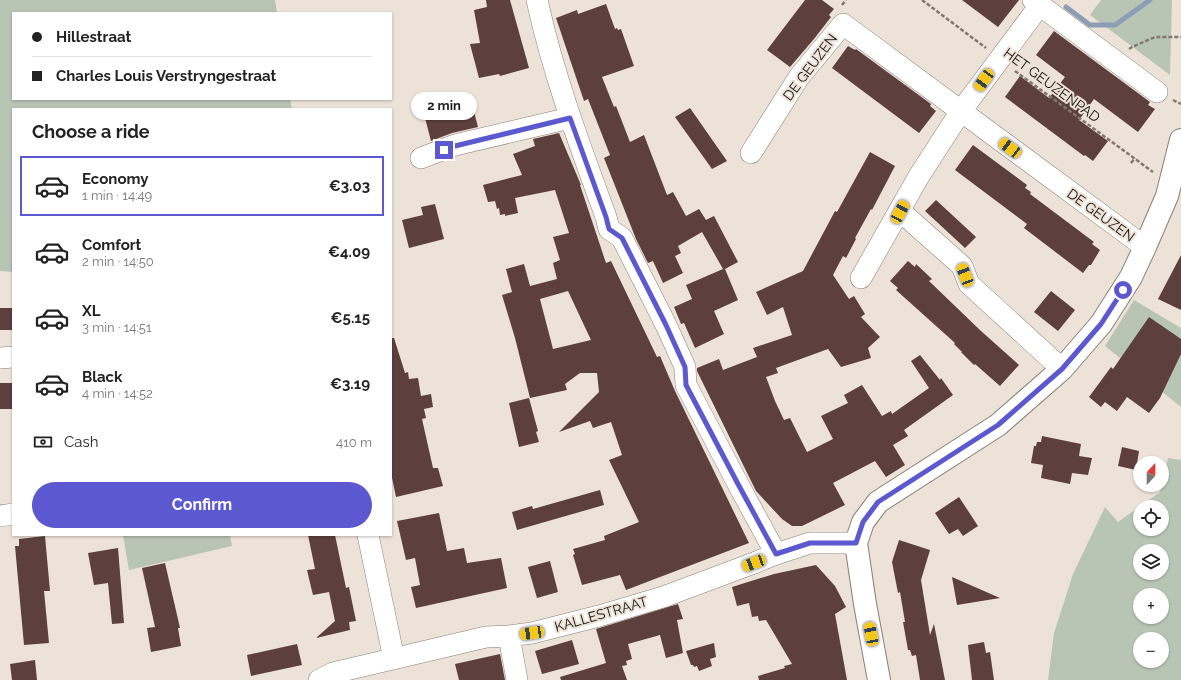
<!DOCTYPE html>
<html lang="en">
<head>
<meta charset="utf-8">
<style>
	:root { --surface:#fff; --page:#f6f6f6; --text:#222; --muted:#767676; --line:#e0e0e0; --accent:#5c58d0 }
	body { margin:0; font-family:Raleway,sans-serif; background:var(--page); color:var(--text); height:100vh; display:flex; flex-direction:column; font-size:15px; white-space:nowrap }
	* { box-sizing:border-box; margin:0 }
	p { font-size:13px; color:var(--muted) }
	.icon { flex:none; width:22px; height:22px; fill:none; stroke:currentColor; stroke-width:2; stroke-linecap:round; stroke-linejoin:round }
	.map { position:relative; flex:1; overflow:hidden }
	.side { position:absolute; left:12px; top:108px; width:380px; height:428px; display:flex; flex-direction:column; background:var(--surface); border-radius:0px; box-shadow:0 1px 3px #0004 }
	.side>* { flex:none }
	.guide { position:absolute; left:12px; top:12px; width:380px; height:88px; border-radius:0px; box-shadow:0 1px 3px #0004; display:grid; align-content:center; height:88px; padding:0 20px; background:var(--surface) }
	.needle { width:26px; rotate:21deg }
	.fabs { position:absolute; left:1133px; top:456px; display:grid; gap:8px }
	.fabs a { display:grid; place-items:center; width:36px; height:36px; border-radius:50%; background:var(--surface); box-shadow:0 1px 3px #0004; font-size:20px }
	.end { position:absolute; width:18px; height:18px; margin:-9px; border:5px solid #5c58d0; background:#fff; box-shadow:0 0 0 2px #fff }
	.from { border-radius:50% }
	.bubble { position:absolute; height:28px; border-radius:14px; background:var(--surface); box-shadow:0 1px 3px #0004; font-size:13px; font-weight:700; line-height:28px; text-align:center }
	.car { position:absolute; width:12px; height:24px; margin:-12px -6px; border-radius:5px; box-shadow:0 0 3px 1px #0007; background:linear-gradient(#f5c518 24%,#345 0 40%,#f5c518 0 76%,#345 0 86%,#f5c518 0) }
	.guide b { display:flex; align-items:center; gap:14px; height:38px; font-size:15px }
	.guide b+b { border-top:1px solid var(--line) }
	.guide i { width:10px; height:10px; background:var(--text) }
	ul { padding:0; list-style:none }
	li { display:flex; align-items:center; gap:12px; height:60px; margin:0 8px 6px; padding:0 12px; border:2px solid transparent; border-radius:0px }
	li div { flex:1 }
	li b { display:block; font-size:15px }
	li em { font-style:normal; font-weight:700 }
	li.active { border-color:var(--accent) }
	li>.icon { width:36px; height:36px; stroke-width:1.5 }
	h2 { padding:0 20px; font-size:18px; line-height:48px }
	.pay { display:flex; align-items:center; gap:10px; height:44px; padding:0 20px; font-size:15px }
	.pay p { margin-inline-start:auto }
	.button { display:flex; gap:8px; margin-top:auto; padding:8px 20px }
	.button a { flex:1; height:46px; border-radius:24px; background:var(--accent); color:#fff; font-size:16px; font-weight:700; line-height:46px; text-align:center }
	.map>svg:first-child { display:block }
	.green { fill:#b8c5b5; fill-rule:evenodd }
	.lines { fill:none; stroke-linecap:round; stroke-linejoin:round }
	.stream { stroke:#8c9eb6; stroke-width:5 }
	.building { fill:#5d3f3d; fill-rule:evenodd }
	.street-casing { stroke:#897f76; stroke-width:22 }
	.secondary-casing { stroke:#897f76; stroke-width:24 }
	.path { stroke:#807972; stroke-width:2.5; stroke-dasharray:4 2; stroke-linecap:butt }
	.street { stroke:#fff; stroke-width:21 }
	.secondary { stroke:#fff; stroke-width:22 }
	.route { stroke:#5c58d0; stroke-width:5 }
	.labels { text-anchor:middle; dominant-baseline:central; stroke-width:4; stroke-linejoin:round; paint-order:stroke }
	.street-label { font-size:14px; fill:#15110e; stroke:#ede2d8 }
</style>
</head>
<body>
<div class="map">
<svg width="1181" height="680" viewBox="0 0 1181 680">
	<rect width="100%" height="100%" fill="#ede2d8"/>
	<path class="green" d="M 0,0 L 275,0 L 277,13 L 13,13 L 13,99 L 290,99 L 292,109 L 13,109 L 13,272 L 0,271 Z
		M 1101,0 L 1172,0 L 1170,75 L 1090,15 Z
		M 1134,300 L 1181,328 L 1181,407 L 1105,346 Z
		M 1168,458 L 1181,460 L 1181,680 L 1048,680 L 1054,633 L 1073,574 L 1105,507 L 1118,522 L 1160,492 ZM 1140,507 L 1162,507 L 1162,529 L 1140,529 ZM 1140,551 L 1162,551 L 1162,573 L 1140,573 ZM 1140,595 L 1162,595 L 1162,617 L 1140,617 ZM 1140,639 L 1162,639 L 1162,661 L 1140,661 Z
		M 116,535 L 230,535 L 232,546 L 129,570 L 123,535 Z"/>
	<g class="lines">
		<path class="stream" d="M 1066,7 L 1090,25 L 1115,25 L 1150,0"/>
	</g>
	<path class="building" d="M 486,0 L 510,0 L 529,68 L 500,76 L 499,74 L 479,78 L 470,44 L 480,43 L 474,10 L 487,7 Z
		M 805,0 L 822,0 L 834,9 L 829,15 L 831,17 L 814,39 L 790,67 L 767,50 Z
		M 962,0 L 1019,0 L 998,27 Z
		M 606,4 L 615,29 L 617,28 L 618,30 L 621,29 L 634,66 L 602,77 L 614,107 L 616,106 L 630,142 L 644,135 L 667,195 L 673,192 L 686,216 L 699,209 L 706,220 L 714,216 L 738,262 L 725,269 L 738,300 L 714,311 L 724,334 L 695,348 L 684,323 L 681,324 L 674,307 L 692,299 L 686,285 L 723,269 L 702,232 L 678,246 L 681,253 L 675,256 L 683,273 L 663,283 L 653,261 L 648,263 L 636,239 L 604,158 L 610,155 L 588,99 L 584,101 L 556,18 L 577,10 L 578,14 Z
		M 1054,31 L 1150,102 L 1148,105 L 1155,109 L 1138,132 L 1094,99 L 1079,120 L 1108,141 L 1093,161 L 1085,155 L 1084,156 L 1005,97 L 1020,76 L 1049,98 L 1065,77 L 1036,55 Z
		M 848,46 L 855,50 L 856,49 L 931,104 L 930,106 L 936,111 L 919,133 L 832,68 Z
		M 460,108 L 460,110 L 473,108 L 478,127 L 452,133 L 431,141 L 425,118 L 437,115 L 436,112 Z
		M 690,108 L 727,161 L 712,169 L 675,117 Z
		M 559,133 L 581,185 L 580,185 L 606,263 L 611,261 L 657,357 L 660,356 L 675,391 L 749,543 L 626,590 L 620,575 L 582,585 L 573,555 L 575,554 L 573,549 L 605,540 L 604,536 L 639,522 L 609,460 L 622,455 L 611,422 L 593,428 L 590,421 L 559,432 L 599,392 L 597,373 L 580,373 L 565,384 L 567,390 L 530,398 L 515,338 L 502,295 L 512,292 L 506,269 L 524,264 L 530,286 L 557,279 L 553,263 L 560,260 L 553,237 L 569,233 L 555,190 L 515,198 L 518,213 L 505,216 L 505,214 L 500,215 L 499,208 L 497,209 L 495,201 L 488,202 L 483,185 L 522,175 L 513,154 L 535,146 L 533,139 ZM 568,291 L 591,340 L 553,349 L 540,299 Z
		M 973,145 L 1027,185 L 1025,188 L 1031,192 L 1030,194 L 1094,242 L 1092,244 L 1100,250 L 1091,265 L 1089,265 L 1083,273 L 1024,228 L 1027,224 L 955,170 Z
		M 870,152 L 895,166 L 872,210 L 871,209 L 855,238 L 856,239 L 846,258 L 843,256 L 833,275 L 849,299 L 854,296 L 865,314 L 861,317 L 880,337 L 868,348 L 871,358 L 841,367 L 828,349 L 776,368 L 778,373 L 766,377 L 775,401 L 784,420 L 790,418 L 807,452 L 833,439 L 821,416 L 848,403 L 844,395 L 862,385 L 882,416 L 891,411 L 892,414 L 929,388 L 911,361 L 920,355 L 940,380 L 941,378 L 953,395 L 904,430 L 908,436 L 893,445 L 905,465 L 886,477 L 875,461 L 833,483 L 845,505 L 802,526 L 792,526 L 782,519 L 756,491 L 697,371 L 697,368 L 719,359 L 723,370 L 757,357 L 753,348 L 792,335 L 783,307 L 767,315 L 756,292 L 803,271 L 835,211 L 837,212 Z
		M 936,200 L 976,237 L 965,248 L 925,211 Z
		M 435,204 L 444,239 L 409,248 L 402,220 L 423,215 L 421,207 Z
		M 1181,255 L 1181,310 L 1158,299 Z
		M 908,261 L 915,267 L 916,264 L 932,279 L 929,281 L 981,331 L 1019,365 L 1000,386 L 975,364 L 974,365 L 961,352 L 962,352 L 954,344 L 955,343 L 896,290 L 898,288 L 890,281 Z
		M 1051,291 L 1075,310 L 1058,331 L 1034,312 Z
		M 0,308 L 13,308 L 13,330 L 0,330 Z
		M 1149,317 L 1181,339 L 1181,354 L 1160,398 L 1149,413 L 1127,397 L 1117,411 L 1105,402 L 1101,407 L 1089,397 L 1111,367 L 1113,369 Z
		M 391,338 L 394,338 L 405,373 L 408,372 L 409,379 L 418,378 L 421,396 L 431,394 L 433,407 L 424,409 L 426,418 L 422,419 L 433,468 L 438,468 L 443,486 L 396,497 L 391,473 Z
		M 0,383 L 13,383 L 13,409 L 0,409 Z
		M 529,398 L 538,431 L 536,432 L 539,442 L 519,447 L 509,403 Z
		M 1042,436 L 1081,444 L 1079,456 L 1092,458 L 1088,475 L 1072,473 L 1070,484 L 1041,478 L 1043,465 L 1031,463 L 1034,446 L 1036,446 L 1037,442 L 1041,442 Z
		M 1122,447 L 1139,451 L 1136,470 L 1118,466 Z
		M 600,490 L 604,505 L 517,530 L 512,512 L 532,506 L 533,509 Z
		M 959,497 L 978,526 L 963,536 L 958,529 L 949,534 L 935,513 Z
		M 439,513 L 447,551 L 464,548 L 467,563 L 501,558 L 507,588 L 416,608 L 411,587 L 420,585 L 415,558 L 406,560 L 397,521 Z
		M 308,535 L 335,535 L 346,588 L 349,587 L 356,621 L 349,622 L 350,630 L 316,638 L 335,621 L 329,592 L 313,595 L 311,587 L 307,570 L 315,569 Z
		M 45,536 L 50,591 L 44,591 L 49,643 L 24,645 L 15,546 L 19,546 L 19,539 Z
		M 899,540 L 930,550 L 921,580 L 930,635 L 934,624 L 945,680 L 920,680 L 916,655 L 912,656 L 910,650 L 908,650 L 903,622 L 905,622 L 900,592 L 898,593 L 892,562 Z
		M 118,548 L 124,623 L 112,624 L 108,583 L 94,585 L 88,553 Z
		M 550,561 L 558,592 L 537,598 L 528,567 Z
		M 165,563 L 180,628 L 178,628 L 181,646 L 151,652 L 147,628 L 155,627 L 142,568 Z
		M 816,565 L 835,586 L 846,607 L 835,614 L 847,680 L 759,680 L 758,676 L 785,668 L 784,666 L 792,664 L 766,620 L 759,621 L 758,616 L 752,617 L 749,603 L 737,606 L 732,587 L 774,574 Z
		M 952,577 L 1000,598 L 957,605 Z
		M 678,604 L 683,619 L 677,620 L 683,653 L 666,658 L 660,635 L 628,644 L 632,659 L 626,661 L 627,665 L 622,666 L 627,680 L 561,680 L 560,677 L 606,663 L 596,629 Z
		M 572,640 L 579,664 L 542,674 L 535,651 Z
		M 984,642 L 986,653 L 990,652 L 994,680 L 972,680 L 968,645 Z
		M 714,643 L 716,657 L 710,659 L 712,666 L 699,671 L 697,666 L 694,667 L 693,665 L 691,665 L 686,651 Z
		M 297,644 L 302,665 L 251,676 L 247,655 Z
		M 500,654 L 505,680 L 459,680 L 455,664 Z
		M 35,660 L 37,680 L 12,680 L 10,664 Z"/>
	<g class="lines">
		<g class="street-casing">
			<path id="street" d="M 537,0 C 553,74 580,146 606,217 L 609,229 L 622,238 L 666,325 L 685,367 L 686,385 L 738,484 L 776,554
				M 1033,0 L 1157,92
				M 751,153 L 799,77 L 843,24 L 1145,247
				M 421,158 L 455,145 L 570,118
				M 900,211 L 962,266 L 969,284 L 1062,369
				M 861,278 L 919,176 L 961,111 L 1040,5
				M 0,358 L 13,357
				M 0,516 L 13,514
				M 368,535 L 394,659
				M 509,636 L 517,680
				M 319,680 L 333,673 L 486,637 L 509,636 L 532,633 L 599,616 L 663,597 L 754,563 L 776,554 L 810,543 L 856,543"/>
		</g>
		<g class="secondary-casing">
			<path id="secondary" d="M 879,680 L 865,604 L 856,543 L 863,522 L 878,502 L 998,425 L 1062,369 L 1101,324 L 1131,277 L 1145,247 L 1167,196 L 1181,140"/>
		</g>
		<path class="path" d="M 922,0 L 986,48
			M 842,5 L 846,0
			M 1129,49 L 1132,47 L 1155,37 L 1181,37
			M 1015,71 L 1153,172
			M 1173,100 L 1181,104
			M 1131,163 L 1135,158"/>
		<use href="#street" class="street"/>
		<use href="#secondary" class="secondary"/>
	</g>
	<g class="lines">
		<path class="route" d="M 444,150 L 455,146 L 570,118 L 606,217 L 609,229 L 622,238 L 666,325 L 685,367 L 686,385 L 738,484 L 776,554 L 810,543 L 856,543 L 863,522 L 878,502 L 998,425 L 1062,369 L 1101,324 L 1123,290"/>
	</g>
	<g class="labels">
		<g class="street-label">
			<text transform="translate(810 67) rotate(-53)">DE GEUZEN</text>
			<text transform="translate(1052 85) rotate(36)">HET GEUZENPAD</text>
			<text transform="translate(1101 215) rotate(36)">DE GEUZEN</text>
			<text transform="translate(601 614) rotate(-16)">KALLESTRAAT</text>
		</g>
	</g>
</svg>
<div class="fabs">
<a><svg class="needle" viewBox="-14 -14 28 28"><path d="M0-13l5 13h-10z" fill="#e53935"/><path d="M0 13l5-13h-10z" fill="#767676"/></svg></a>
<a><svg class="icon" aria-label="locate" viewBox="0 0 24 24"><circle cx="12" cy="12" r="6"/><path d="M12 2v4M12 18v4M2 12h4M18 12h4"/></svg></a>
<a><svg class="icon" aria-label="layers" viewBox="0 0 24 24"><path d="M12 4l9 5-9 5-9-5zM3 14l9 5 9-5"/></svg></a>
<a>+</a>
<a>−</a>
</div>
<i class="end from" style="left:1123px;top:290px"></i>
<i class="end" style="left:444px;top:150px"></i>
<div class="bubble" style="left:411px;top:92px;width:66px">2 min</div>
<i class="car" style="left:984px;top:80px;rotate:216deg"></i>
<i class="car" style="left:1010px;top:148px;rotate:307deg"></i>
<i class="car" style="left:900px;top:212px;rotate:28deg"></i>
<i class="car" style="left:965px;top:275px;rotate:339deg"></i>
<i class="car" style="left:754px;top:563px;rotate:249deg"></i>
<i class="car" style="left:532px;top:633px;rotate:262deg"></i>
<i class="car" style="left:871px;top:634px;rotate:349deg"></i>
<div class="guide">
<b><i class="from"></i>Hillestraat</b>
<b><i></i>Charles Louis Verstryngestraat</b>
</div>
<section class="side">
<h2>Choose a ride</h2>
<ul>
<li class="active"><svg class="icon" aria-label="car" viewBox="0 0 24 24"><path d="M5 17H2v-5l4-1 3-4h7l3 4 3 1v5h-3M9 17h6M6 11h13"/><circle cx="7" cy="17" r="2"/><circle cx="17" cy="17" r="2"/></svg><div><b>Economy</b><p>1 min · 14:49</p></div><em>€3.03</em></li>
<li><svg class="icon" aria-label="car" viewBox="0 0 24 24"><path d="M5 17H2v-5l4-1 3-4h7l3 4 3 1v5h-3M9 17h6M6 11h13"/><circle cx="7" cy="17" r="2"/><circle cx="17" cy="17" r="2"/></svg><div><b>Comfort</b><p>2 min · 14:50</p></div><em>€4.09</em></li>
<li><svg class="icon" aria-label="car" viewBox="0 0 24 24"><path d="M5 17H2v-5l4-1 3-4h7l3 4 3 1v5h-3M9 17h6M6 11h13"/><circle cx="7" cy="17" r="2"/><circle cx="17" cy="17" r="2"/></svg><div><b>XL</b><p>3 min · 14:51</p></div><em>€5.15</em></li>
<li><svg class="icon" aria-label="car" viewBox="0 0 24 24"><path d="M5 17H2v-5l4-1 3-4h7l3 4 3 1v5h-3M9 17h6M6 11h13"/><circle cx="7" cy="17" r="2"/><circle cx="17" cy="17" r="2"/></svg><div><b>Black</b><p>4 min · 14:52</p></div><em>€3.19</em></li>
</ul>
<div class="pay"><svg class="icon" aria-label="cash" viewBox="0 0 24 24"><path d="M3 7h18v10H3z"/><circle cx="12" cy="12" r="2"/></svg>Cash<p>410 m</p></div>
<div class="button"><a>Confirm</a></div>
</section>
</div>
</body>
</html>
